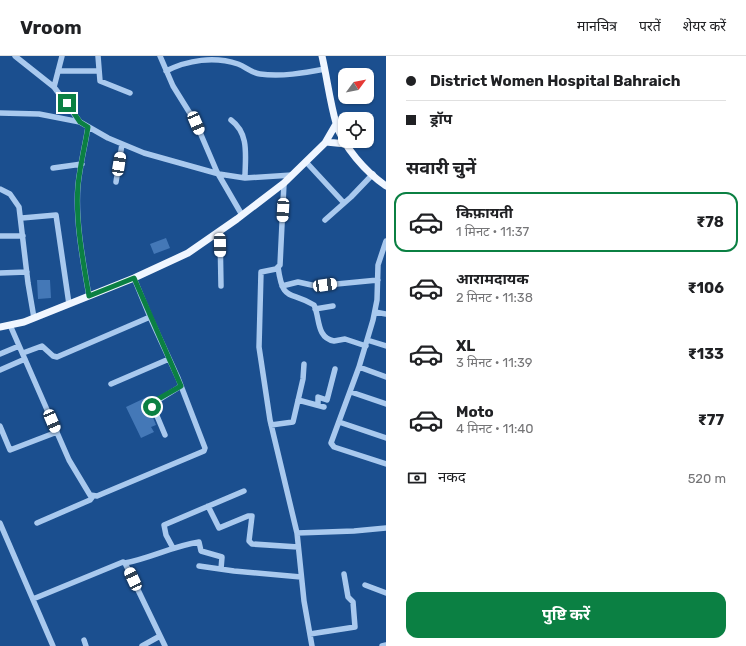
<!DOCTYPE html>
<html lang="hi">
<head>
<meta charset="utf-8">
<style>
	:root { --surface:#fff; --page:#f6f6f6; --text:#202124; --muted:#757577; --line:#e0e0e0; --accent:#0b8043 }
	body { margin:0; font-family:Rubik,"Noto Sans Devanagari",sans-serif; background:var(--page); color:var(--text); height:100vh; display:flex; flex-direction:column; font-size:15px; white-space:nowrap }
	* { box-sizing:border-box; margin:0 }
	p { font-size:13px; color:var(--muted) }
	.icon { flex:none; width:22px; height:22px; fill:none; stroke:currentColor; stroke-width:2; stroke-linecap:round; stroke-linejoin:round }
	.map { position:relative; flex:1; overflow:hidden }
	.sheet { display:flex; flex-direction:column; background:var(--surface); width:360px }
	.sheet>* { flex:none }
	.hud { display:grid; align-content:center; height:88px; padding:0 20px; background:var(--surface) }
	.needle { width:26px; rotate:58deg }
	.buttons { position:absolute; left:338px; top:12px; display:grid; gap:8px }
	.buttons a { display:grid; place-items:center; width:36px; height:36px; border-radius:8px; background:var(--surface); box-shadow:0 1px 3px #0004; font-size:20px }
	.end { position:absolute; width:18px; height:18px; margin:-9px; border:5px solid #0b8043; background:#fff; box-shadow:0 0 0 2px #fff }
	.from { border-radius:50% }
	.car { position:absolute; width:12px; height:24px; margin:-12px -6px; border-radius:5px; box-shadow:0 0 3px 1px #0007; background:linear-gradient(#fff 24%,#345 0 40%,#fff 0 76%,#345 0 86%,#fff 0) }
	.hud b { display:flex; align-items:center; gap:14px; height:38px; font-size:15px }
	.hud b+b { border-top:1px solid var(--line) }
	.hud i { width:10px; height:10px; background:var(--text) }
	ul { padding:0; list-style:none }
	li { display:flex; align-items:center; gap:12px; height:60px; margin:0 8px 6px; padding:0 12px; border:2px solid transparent; border-radius:12px }
	li div { flex:1 }
	li b { display:block; font-size:15px }
	li em { font-style:normal; font-weight:700 }
	li.selected { border-color:var(--accent) }
	li>.icon { width:36px; height:36px; stroke-width:1.5 }
	h2 { padding:0 20px; font-size:18px; line-height:48px }
	.pay { display:flex; align-items:center; gap:10px; height:44px; padding:0 20px; font-size:15px }
	.pay p { margin-inline-start:auto }
	.button { display:flex; gap:8px; margin-top:auto; padding:8px 20px }
	.button a { flex:1; height:46px; border-radius:12px; background:var(--accent); color:#fff; font-size:16px; font-weight:700; line-height:46px; text-align:center }
	header { display:flex; align-items:center; gap:24px; box-sizing:border-box; height:56px; padding:0 20px; background:var(--surface); border-bottom:1px solid var(--line) }
	header strong { font-size:19px }
	nav { display:flex; gap:22px; margin-inline-start:auto; font-size:14px }
	main { display:flex; flex:1; min-height:0 }
	.map>svg:first-child { display:block }
	.building { fill:#4478b7 }
	.lines { fill:none; stroke-linecap:round; stroke-linejoin:round }
	.minor { stroke:#a9c9ee; stroke-width:5.5 }
	.major { stroke:#f0f6ff; stroke-width:7 }
	.route { stroke:#0b8043; stroke-width:5 }
</style>
</head>
<body>
<header>
<strong>Vroom</strong>
<nav><a>मानचित्र</a><a>परतें</a><a>शेयर करें</a></nav>
</header>
<main>
<div class="map">
<svg width="386" height="590" viewBox="0 0 386 590">
	<rect width="100%" height="100%" fill="#1b4f8f"/>
	<path class="building" d="M 166,182 L 170,192 L 154,198 L 150,188 Z
		M 37,224 L 50,224 L 51,242 L 38,243 Z
		M 145,342 L 156,369 L 151,371 L 154,376 L 141,382 L 126,351 Z"/>
	<g class="lines">
		<path class="minor" d="M 15,0 L 54,31 L 80,66 L 108,82 L 144,97 L 219,118 L 245,122 L 292,119
			M 98,0 L 100,25 L 130,37
			M 160,0 L 173,30 L 196,67 L 217,116 L 242,159
			M 58,15 L 98,15
			M 166,15 C 188,4 214,0 238,8 C 246,11 251,17 260,18 C 281,21 304,17 325,13
			M 54,31 L 62,0
			M 0,57 L 39,58 L 80,66
			M 231,64 C 250,78 245,101 245,122
			M 88,71 C 85,90 80,109 78,129 C 75,164 83,205 89,240
			M 307,107 L 344,147
			M 53,112 L 82,108
			M 116,126 L 122,88
			M 284,127 L 280,209 L 276,213 L 261,216 L 259,291 L 270,364 L 297,477 L 354,475 L 386,472
			M 0,133 L 10,138 L 19,151 L 28,227 L 34,262
			M 22,162 L 56,159 L 69,248
			M 325,164 L 351,141 L 373,118
			M 220,175 L 221,230
			M 0,180 L 23,180
			M 386,185 L 378,209 L 377,244 L 373,264 L 359,311 L 331,387 L 334,391 L 386,408
			M 278,211 C 283,247 289,234 314,249 C 320,261 316,282 334,285 L 345,283 L 366,290
			M 0,217 L 27,216
			M 282,230 L 298,226 L 316,230 L 378,224
			M 315,253 L 333,250
			M 375,256 L 386,258
			M 10,269 L 69,404 L 90,439 L 97,440 L 204,395 L 205,392 L 178,322 L 150,261 L 134,222
			M 367,284 L 386,290
			M 23,297 L 42,290 L 53,300 L 57,301 L 150,261
			M 0,298 L 19,290
			M 359,311 L 386,321
			M 0,314 L 25,303
			M 111,328 L 169,303
			M 351,336 L 386,348
			M 298,344 L 324,351
			M 318,349 L 318,341 L 327,344 L 335,313
			M 339,366 L 386,382
			M 271,369 L 293,366 L 303,323 L 304,308
			M 0,370 L 10,394 L 57,376
			M 165,379 L 152,348 L 181,330
			M 208,450 L 219,472 L 248,460 L 252,460 L 249,485 L 252,488 L 298,491
			M 0,467 L 53,590
			M 37,467 L 90,444 L 93,440
			M 297,477 L 304,545 L 312,590
			M 173,492 L 166,479 L 164,469 L 244,435
			M 125,507 C 151,502 173,490 199,486 L 201,495 L 222,501 L 221,513
			M 199,510 L 234,515 L 301,521
			M 365,529 L 386,537
			M 33,543 L 123,506 L 125,507 L 165,590
			M 310,578 L 355,571 L 353,546 L 348,541 L 344,518
			M 84,584 L 86,590
			M 142,590 L 160,580
			M 382,590 L 386,589"/>
		<path class="major" d="M 322,0 C 327,22 330,46 336,67 C 343,91 366,116 386,130
			M 326,86 L 346,88
			M 0,271 L 24,266 L 134,222 L 188,197 L 237,163 L 284,127 L 325,87 L 336,68"/>
	</g>
	<g class="lines">
		<path class="route" d="M 67,47 L 80,66 L 88,71 C 85,90 80,109 78,129 C 75,164 83,205 89,240 L 134,222 L 181,330 L 153,346 L 152,351"/>
	</g>
</svg>
<div class="buttons">
<a><svg class="needle" viewBox="-14 -14 28 28"><path d="M0-13l5 13h-10z" fill="#e53935"/><path d="M0 13l5-13h-10z" fill="#757577"/></svg></a>
<a><svg class="icon" aria-label="locate" viewBox="0 0 24 24"><circle cx="12" cy="12" r="6"/><path d="M12 2v4M12 18v4M2 12h4M18 12h4"/></svg></a>
</div>
<i class="end from" style="left:152px;top:351px"></i>
<i class="end" style="left:67px;top:47px"></i>
<i class="car" style="left:196px;top:67px;rotate:157deg"></i>
<i class="car" style="left:119px;top:108px;rotate:9deg"></i>
<i class="car" style="left:283px;top:154px;rotate:183deg"></i>
<i class="car" style="left:220px;top:189px;rotate:179deg"></i>
<i class="car" style="left:325px;top:229px;rotate:82deg"></i>
<i class="car" style="left:52px;top:365px;rotate:157deg"></i>
<i class="car" style="left:133px;top:523px;rotate:335deg"></i>
</div>
<section class="sheet">
<div class="hud">
<b><i class="from"></i>District Women Hospital Bahraich</b>
<b><i></i>ड्रॉप</b>
</div>
<h2>सवारी चुनें</h2>
<ul>
<li class="selected"><svg class="icon" aria-label="car" viewBox="0 0 24 24"><path d="M5 17H2v-5l4-1 3-4h7l3 4 3 1v5h-3M9 17h6M6 11h13"/><circle cx="7" cy="17" r="2"/><circle cx="17" cy="17" r="2"/></svg><div><b>किफ़ायती</b><p>1 मिनट · 11:37</p></div><em>₹78</em></li>
<li><svg class="icon" aria-label="car" viewBox="0 0 24 24"><path d="M5 17H2v-5l4-1 3-4h7l3 4 3 1v5h-3M9 17h6M6 11h13"/><circle cx="7" cy="17" r="2"/><circle cx="17" cy="17" r="2"/></svg><div><b>आरामदायक</b><p>2 मिनट · 11:38</p></div><em>₹106</em></li>
<li><svg class="icon" aria-label="car" viewBox="0 0 24 24"><path d="M5 17H2v-5l4-1 3-4h7l3 4 3 1v5h-3M9 17h6M6 11h13"/><circle cx="7" cy="17" r="2"/><circle cx="17" cy="17" r="2"/></svg><div><b>XL</b><p>3 मिनट · 11:39</p></div><em>₹133</em></li>
<li><svg class="icon" aria-label="car" viewBox="0 0 24 24"><path d="M5 17H2v-5l4-1 3-4h7l3 4 3 1v5h-3M9 17h6M6 11h13"/><circle cx="7" cy="17" r="2"/><circle cx="17" cy="17" r="2"/></svg><div><b>Moto</b><p>4 मिनट · 11:40</p></div><em>₹77</em></li>
</ul>
<div class="pay"><svg class="icon" aria-label="cash" viewBox="0 0 24 24"><path d="M3 7h18v10H3z"/><circle cx="12" cy="12" r="2"/></svg>नकद<p>520 m</p></div>
<div class="button"><a>पुष्टि करें</a></div>
</section>
</main>
</body>
</html>
